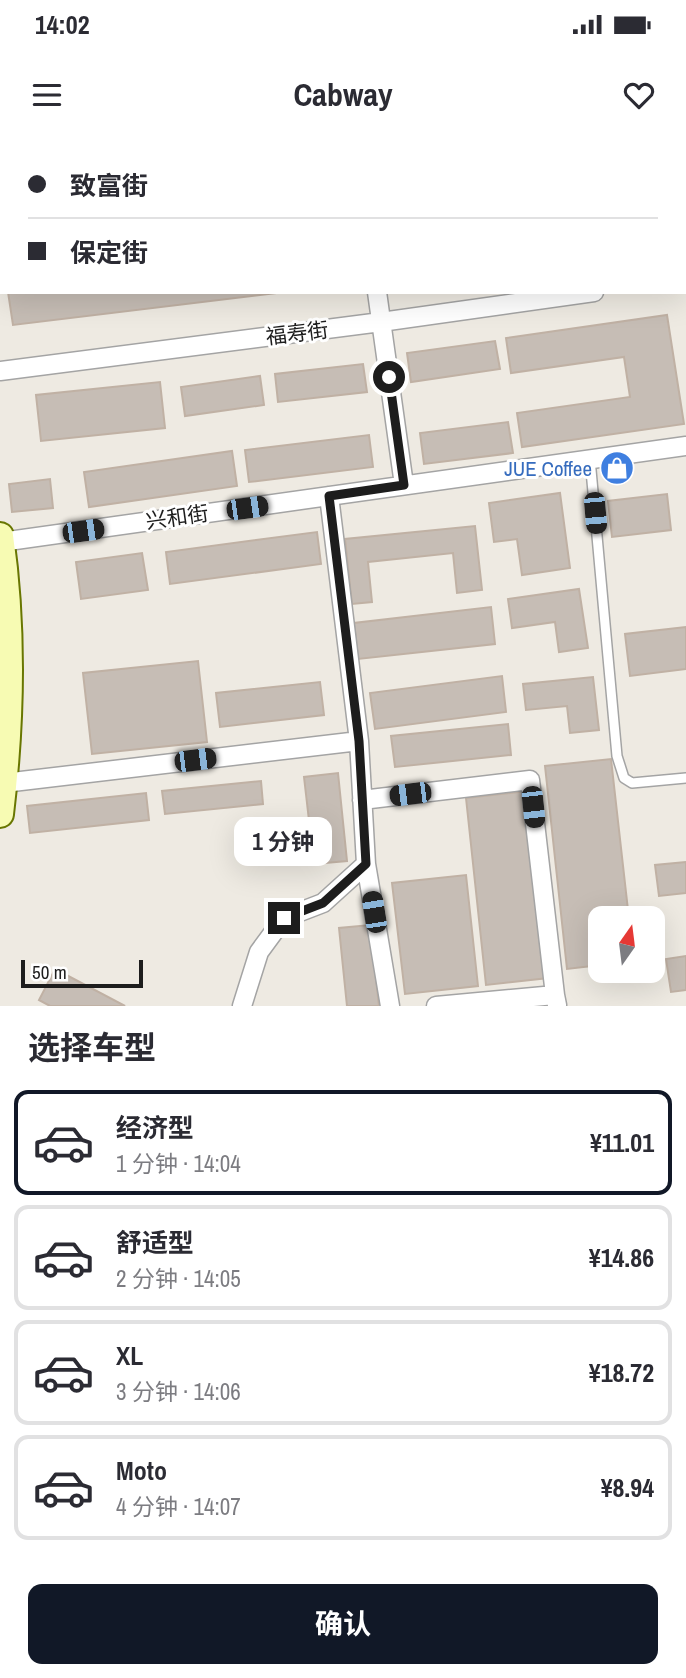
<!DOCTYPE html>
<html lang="zh">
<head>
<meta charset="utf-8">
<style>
	:root { --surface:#fff; --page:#f2f2f3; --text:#2b2b33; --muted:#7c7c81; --line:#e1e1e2; --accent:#111827 }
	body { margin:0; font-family:"Archivo Narrow","Noto Sans SC",sans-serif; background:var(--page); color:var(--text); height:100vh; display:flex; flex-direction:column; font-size:26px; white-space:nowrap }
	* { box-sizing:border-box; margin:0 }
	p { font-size:23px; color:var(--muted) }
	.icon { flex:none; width:38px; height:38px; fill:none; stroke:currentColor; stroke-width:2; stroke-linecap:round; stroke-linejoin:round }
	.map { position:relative; height:866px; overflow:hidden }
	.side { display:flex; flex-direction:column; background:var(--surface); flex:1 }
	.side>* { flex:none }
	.hud { position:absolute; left:0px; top:0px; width:686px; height:154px; box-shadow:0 7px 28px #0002; display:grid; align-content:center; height:154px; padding:0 28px; background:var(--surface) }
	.needle { width:46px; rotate:14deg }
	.buttons { position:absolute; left:588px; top:766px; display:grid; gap:14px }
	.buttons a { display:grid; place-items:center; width:77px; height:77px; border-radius:14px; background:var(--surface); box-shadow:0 7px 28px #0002; font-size:35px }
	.scale { position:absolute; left:21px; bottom:18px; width:122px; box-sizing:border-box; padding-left:7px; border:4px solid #1d1d1d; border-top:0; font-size:19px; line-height:24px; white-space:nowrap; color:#1d1d1d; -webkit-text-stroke:5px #fff; paint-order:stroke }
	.end { position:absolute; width:32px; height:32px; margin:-16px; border:9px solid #1d1d1d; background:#fff; box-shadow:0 0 0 4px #fff }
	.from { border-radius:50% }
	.bubble { position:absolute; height:49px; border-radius:14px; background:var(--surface); box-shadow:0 7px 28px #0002; font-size:23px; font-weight:700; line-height:49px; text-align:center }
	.car { position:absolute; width:21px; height:42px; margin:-21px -10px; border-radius:9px; box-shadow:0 0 5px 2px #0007; background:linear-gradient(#222 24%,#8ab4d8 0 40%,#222 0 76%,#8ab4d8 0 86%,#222 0) }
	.hud b { display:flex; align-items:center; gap:24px; height:66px; font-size:26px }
	.hud b+b { border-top:2px solid var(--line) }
	.hud i { width:18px; height:18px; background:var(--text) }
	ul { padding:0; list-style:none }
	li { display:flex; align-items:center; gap:21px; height:105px; margin:0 14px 10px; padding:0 14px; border:4px solid var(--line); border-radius:14px }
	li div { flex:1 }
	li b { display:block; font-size:26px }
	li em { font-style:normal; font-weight:700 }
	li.active { border-color:var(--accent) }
	li>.icon { width:63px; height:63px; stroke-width:1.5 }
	h2 { padding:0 28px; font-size:32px; line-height:84px }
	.action { display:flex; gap:14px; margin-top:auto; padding:14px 28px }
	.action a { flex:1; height:80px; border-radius:14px; background:var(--accent); color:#fff; font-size:28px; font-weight:700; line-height:80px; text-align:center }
	.status { display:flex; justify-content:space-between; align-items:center; height:49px; padding:0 35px; background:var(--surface); direction:ltr }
	.status svg { height:19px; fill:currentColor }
	header { display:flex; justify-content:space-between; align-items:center; height:91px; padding:0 28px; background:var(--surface); font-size:32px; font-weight:700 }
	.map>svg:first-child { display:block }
	.building { fill:#c6bdb5; stroke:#c0b1a4; stroke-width:2 }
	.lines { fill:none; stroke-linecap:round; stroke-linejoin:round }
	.lane-casing { stroke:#a4a4a4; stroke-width:12 }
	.street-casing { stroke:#a4a4a4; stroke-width:21 }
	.secondary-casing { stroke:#687601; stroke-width:30 }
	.lane { stroke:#fff; stroke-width:9 }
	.street { stroke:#fff; stroke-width:18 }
	.secondary { stroke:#f7fbb3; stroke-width:26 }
	.route { stroke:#1d1d1d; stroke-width:9 }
	.labels { text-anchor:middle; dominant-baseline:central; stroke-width:6; stroke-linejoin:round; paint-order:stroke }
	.street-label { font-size:21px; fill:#1d1d1d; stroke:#fff }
	.shop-label { font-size:21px; fill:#366cbe; stroke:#fff; text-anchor:end }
</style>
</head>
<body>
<div class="status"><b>14:02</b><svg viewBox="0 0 49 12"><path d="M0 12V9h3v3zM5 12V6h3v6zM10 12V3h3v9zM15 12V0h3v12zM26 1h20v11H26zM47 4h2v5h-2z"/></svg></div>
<header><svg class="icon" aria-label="menu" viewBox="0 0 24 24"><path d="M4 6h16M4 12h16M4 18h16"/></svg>Cabway<svg class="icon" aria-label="heart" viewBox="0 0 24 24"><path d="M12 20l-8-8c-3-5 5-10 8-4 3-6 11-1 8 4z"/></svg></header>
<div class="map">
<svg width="686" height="866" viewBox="0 0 686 866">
	<rect width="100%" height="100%" fill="#eeeae2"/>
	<path class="building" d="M 51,0 L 196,0 L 196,2 L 54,2 Z
		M 196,0 L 313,0 L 313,2 L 196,2 Z
		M 0,17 L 2,18 L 2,111 L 0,100 Z
		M 8,152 L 285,152 L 13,185 Z
		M 667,175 L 684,284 L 522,307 L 517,273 L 630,257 L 624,217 L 511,233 L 506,198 Z
		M 495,201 L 500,229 L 411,242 L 407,213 Z
		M 363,224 L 367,252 L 278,262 L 275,234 Z
		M 260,236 L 264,265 L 185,276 L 181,247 Z
		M 160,242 L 165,288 L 41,301 L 36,255 Z
		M 508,282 L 513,313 L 424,324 L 420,293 Z
		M 369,295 L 373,327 L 249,342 L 245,310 Z
		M 232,311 L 237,346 L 89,367 L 84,332 Z
		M 50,339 L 53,368 L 12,372 L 9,344 Z
		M 560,353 L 570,428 L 522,435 L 517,399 L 494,402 L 489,363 Z
		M 667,354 L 671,390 L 612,397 L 608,361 Z
		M 475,386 L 482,450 L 457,453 L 453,413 L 368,422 L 372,462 L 352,464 L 345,399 Z
		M 317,392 L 321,424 L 170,444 L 166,412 Z
		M 142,413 L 148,450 L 81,459 L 76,422 Z
		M 579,449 L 588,508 L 559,512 L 555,482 L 512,488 L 508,459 Z
		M 491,467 L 495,504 L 358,519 L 354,483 Z
		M 686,487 L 686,529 L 630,536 L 625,494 Z
		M 198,521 L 207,602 L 92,614 L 83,533 Z
		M 502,536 L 506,572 L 375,589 L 370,553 Z
		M 593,537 L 599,590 L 570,593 L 567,566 L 526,570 L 523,544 Z
		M 320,542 L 324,575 L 220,587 L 216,553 Z
		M 508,584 L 511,615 L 395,627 L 391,596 Z
		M 611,619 L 629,779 L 600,779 L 600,825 L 567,829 L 545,626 Z
		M 338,633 L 347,721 L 314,724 L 304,637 Z
		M 261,641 L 263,664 L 165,674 L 162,651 Z
		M 528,651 L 548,838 L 486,845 L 466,658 Z
		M 146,653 L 149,680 L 30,693 L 27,666 Z
		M 686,722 L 686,753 L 659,756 L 655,725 Z
		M 466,735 L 478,846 L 405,854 L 392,743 Z
		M 370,785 L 379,866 L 347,866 L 339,788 Z
		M 686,816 L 686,850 L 671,852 L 666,819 Z
		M 55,829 L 125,866 L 50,866 L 39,860 Z"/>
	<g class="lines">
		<g class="lane-casing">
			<path id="lane" d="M 625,2 L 641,0
				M 590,319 L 617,616 L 624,638 L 632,643 L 686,638"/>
		</g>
		<g class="street-casing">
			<path id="street" d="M 355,0 L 356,2
				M 684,140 L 686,139
				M 377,152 L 404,345
				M 0,231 L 381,182 L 594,152
				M 329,356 L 359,601 L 366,724 L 390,866
				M 1,402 L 686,306
				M 4,643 L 359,601
				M 362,660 L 530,640 L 555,855
				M 242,866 L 259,812 L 284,778 L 323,763 L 366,724
				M 436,866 L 555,855 L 557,865"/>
		</g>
		<g class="secondary-casing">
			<path id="secondary" d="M 674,0 L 674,2
				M 684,88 L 686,103
				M 0,396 C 13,488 11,582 0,674"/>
		</g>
		<use href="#lane" class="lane"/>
		<use href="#street" class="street"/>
		<use href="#secondary" class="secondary"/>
	</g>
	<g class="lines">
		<path class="route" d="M 284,778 L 323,763 L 366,724 L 359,601 L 329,356 L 404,345 L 389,237"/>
	</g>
	<defs>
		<g id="shop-disc" transform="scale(1.75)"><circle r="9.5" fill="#3f7fe0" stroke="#fff"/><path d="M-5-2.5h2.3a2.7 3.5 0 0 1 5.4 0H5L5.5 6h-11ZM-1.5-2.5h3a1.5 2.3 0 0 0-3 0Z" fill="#fff"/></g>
	</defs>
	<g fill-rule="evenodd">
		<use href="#shop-disc" x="617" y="328"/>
	</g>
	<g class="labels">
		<g class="street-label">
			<text transform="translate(297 193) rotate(-7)">福寿街</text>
			<text transform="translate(177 377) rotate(-8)">兴和街</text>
		</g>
		<g class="shop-label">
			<text x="592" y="328">JUE Coffee</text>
		</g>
	</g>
</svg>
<div class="buttons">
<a><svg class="needle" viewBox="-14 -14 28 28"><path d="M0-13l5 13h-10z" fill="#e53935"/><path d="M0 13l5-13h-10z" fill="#7c7c81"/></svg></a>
</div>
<div class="scale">50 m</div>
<i class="end from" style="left:389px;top:237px"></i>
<i class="end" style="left:284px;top:778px"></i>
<div class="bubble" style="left:234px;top:677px;width:98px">1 分钟</div>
<i class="car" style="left:247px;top:368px;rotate:82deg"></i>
<i class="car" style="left:595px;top:373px;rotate:175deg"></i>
<i class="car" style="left:83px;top:391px;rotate:82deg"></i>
<i class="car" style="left:195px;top:620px;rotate:83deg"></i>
<i class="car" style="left:410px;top:654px;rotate:263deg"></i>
<i class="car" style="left:533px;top:667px;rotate:174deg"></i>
<i class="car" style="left:374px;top:772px;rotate:351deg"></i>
<div class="hud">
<b><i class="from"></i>致富街</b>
<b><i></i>保定街</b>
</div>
</div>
<section class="side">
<h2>选择车型</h2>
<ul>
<li class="active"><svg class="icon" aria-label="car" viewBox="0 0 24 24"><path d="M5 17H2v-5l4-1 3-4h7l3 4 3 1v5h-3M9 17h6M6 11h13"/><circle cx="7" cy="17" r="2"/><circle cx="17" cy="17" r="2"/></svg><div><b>经济型</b><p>1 分钟 · 14:04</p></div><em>¥11.01</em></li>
<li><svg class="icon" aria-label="car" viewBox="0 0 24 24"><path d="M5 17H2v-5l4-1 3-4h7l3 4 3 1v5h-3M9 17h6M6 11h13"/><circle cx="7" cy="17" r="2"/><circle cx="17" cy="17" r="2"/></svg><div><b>舒适型</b><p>2 分钟 · 14:05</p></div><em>¥14.86</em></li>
<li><svg class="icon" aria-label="car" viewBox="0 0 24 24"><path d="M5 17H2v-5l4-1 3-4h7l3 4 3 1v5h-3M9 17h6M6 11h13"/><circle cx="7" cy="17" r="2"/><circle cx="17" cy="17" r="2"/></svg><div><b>XL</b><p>3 分钟 · 14:06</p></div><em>¥18.72</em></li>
<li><svg class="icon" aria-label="car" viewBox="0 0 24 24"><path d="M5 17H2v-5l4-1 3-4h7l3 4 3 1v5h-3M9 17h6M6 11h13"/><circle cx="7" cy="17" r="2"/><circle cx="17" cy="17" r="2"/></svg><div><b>Moto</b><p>4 分钟 · 14:07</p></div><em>¥8.94</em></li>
</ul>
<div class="action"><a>确认</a></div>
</section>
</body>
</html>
